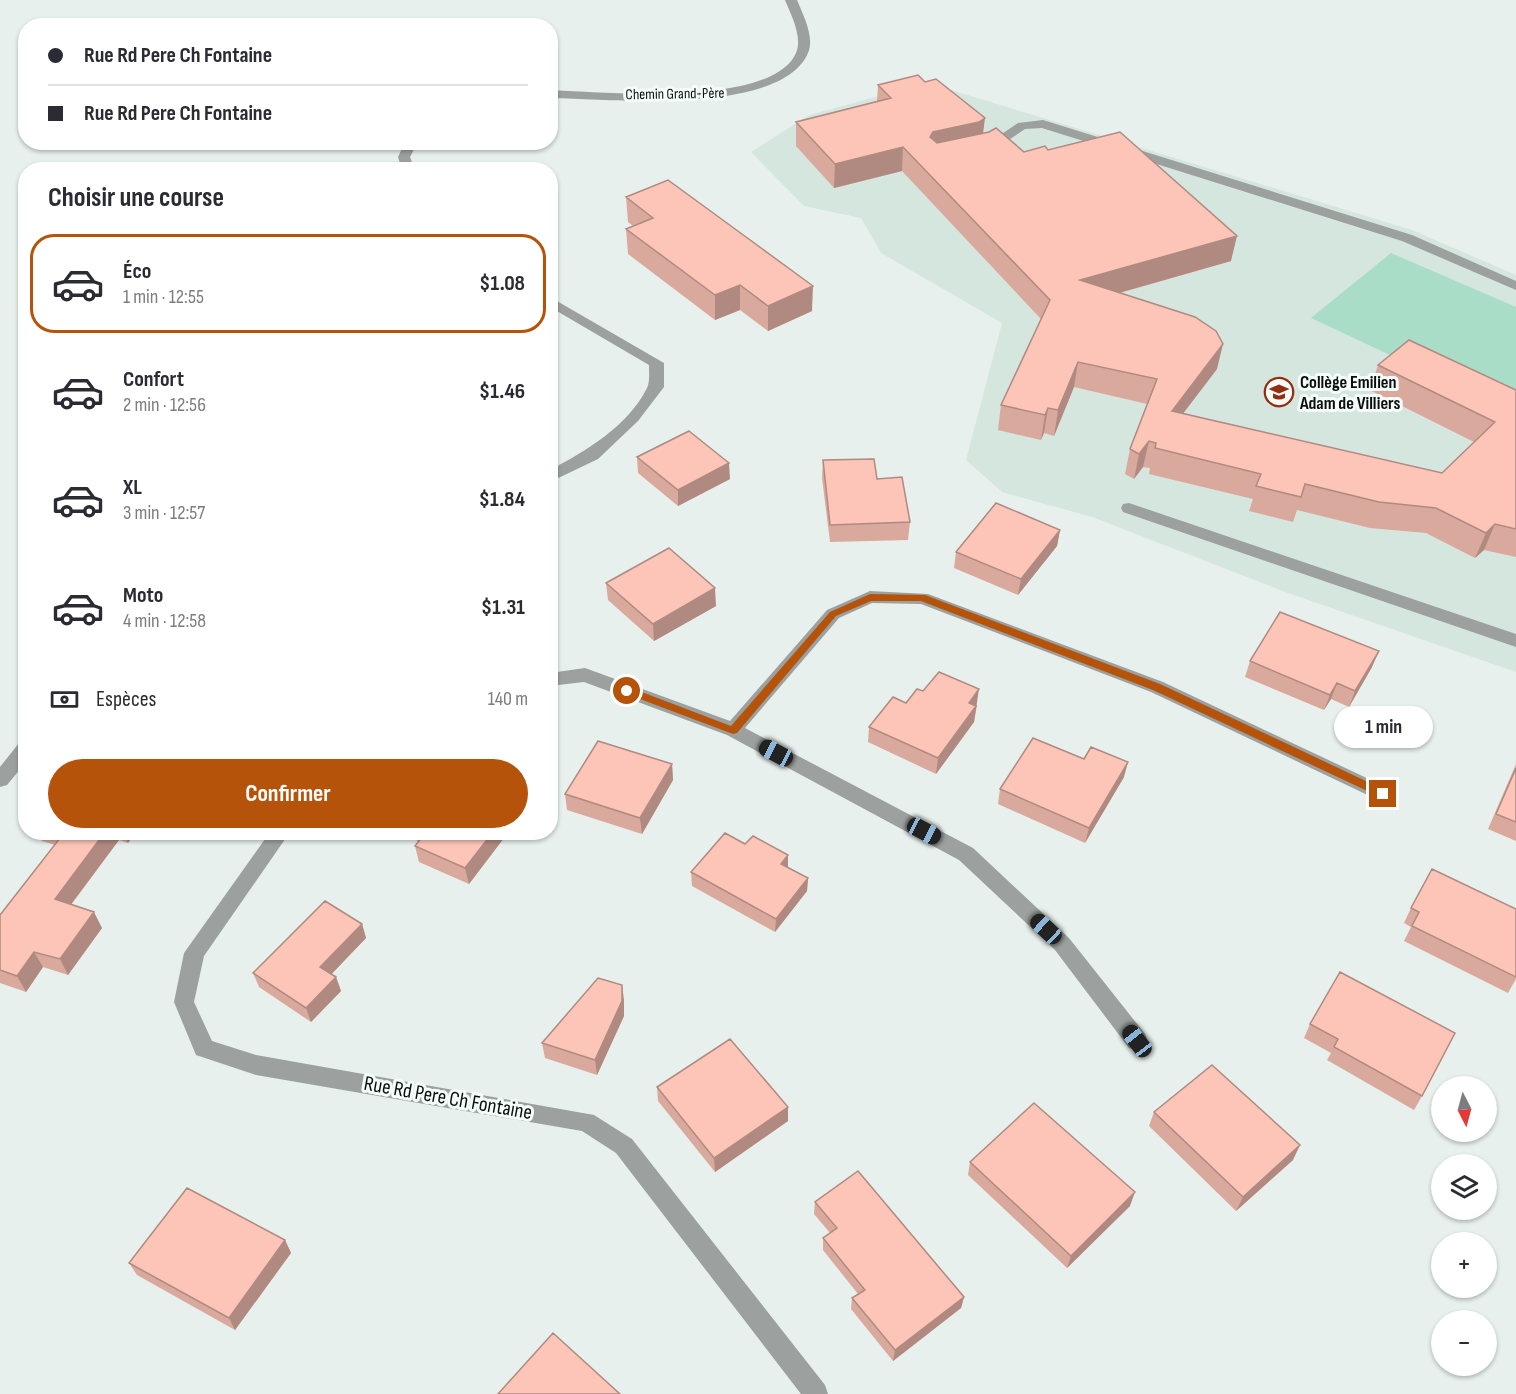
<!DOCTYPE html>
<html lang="fr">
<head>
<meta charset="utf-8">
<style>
	:root { --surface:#fff; --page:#f7f7f7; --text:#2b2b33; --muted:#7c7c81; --line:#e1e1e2; --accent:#b45309 }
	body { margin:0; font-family:"Sofia Sans Condensed",sans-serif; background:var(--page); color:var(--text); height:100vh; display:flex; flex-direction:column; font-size:22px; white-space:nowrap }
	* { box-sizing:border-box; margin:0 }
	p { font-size:20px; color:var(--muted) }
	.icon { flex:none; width:33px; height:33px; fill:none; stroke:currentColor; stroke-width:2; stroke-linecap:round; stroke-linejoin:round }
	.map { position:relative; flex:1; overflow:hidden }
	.details { position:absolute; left:18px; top:162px; width:540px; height:678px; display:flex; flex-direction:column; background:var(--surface); border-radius:24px; box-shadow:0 2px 4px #0004 }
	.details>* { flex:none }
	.banner { position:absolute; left:18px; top:18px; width:540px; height:132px; border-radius:24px; box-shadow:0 2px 4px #0004; display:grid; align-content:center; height:132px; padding:0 30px; background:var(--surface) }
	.needle { width:39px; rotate:174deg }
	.buttons { position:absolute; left:1431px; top:1076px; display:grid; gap:12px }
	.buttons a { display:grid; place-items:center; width:66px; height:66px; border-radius:50%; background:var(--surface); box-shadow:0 2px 4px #0004; font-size:30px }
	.end { position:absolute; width:27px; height:27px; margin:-14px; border:8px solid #b45309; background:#fff; box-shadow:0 0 0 3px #fff }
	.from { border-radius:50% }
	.bubble { position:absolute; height:42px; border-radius:21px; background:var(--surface); box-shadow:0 2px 4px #0004; font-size:20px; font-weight:700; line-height:42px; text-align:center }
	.car { position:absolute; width:18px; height:36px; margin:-18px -9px; border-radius:8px; box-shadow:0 0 4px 2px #0007; background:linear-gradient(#222 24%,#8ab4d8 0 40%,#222 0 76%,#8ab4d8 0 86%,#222 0) }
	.banner b { display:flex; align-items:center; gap:21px; height:57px; font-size:22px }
	.banner b+b { border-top:2px solid var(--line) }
	.banner i { width:15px; height:15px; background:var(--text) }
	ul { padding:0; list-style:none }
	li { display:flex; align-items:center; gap:18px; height:99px; margin:0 12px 9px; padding:0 18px; border:3px solid transparent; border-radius:24px }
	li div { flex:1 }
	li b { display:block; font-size:22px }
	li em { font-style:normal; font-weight:700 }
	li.active { border-color:var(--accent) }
	li>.icon { width:54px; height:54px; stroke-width:1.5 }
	h2 { padding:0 30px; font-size:27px; line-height:72px }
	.pay { display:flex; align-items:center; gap:15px; height:66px; padding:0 30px; font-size:22px }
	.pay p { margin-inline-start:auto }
	.cta { display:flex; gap:12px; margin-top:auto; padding:12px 30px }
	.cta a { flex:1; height:69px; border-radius:36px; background:var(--accent); color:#fff; font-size:24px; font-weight:700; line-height:69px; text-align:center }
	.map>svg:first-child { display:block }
	.built { fill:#d5e6df }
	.green { fill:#aaddc8 }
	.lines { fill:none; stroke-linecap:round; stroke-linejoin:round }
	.lane { fill:#9ca09f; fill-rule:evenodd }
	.street { fill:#9ca09f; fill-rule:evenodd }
	.wall { fill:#d9a99d }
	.shaded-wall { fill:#b08a80 }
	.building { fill:#fcc5b7; stroke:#b08a80; stroke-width:1.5 }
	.route { fill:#b45309 }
	.labels { text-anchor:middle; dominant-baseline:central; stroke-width:6; stroke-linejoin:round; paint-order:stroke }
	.far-street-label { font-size:15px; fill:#0b0e0d; stroke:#f4fdf9 }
	.poi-label { font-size:18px; font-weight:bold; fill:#0b0e0d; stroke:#f4fdf9; text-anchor:start }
	.near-street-label { font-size:21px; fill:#0b0e0d; stroke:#f4fdf9 }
</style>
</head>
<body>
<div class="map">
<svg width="1516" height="1394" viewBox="0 0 1516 1394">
	<rect width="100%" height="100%" fill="#e7f0ec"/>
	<path class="built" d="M 928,83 L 1412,230 L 1516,275 L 1516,672 L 1288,593 L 1092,517 L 1002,492 L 966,460 L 1002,323 L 881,253 L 861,218 L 804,206 L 751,152 L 809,115 Z"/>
	<path class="green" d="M 1391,253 L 1516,307 L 1516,414 L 1311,318 Z"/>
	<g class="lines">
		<path class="lane" d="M 1129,503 L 1516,634 L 1516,647 L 1123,512 L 1121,508 L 1123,504 Z"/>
		<path class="street" d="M 785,0 L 797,0 C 803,15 815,37 808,53 C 781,116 608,99 550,98 L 550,90 C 602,92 772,108 796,53 C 803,37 791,15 785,0 Z
			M 1043,120 L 1412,235 L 1516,281 L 1516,290 L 1402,241 L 1042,128 L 1025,129 L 992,151 L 982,151 L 981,148 L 1018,123 Z
			M 405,142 L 418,142 L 410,157 L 415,170 L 402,170 L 398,157 Z
			M 550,297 L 664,363 L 664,387 L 638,421 L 598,459 L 550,482 L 550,470 C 586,451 628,426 647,388 C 650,382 649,372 649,365 L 550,307 Z
			M 870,591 L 928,594 L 1163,682 L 1390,789 L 1392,794 L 1390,799 L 1383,801 L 1376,799 L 1151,692 L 921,604 L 872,603 L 839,618 L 745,728 L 973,848 L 1069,938 L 1145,1034 L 1148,1041 L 1145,1048 L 1137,1050 L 1129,1048 L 1055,950 L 959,860 L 727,735 L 584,682 L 550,686 L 550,673 L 585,668 L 730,721 L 827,610 Z
			M 26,741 L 26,762 L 7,785 L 0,787 L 0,767 L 19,743 Z
			M 270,832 L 290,832 L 204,956 L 194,1002 L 212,1041 L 256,1055 L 594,1115 L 632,1139 L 825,1385 L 828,1394 L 801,1394 L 616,1153 L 582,1131 L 256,1075 L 196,1055 L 174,1002 L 184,953 Z"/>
	</g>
	<path class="wall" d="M 878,85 L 1024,152 L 1048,150 L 1231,261 L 1120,293 L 1217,369 L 1183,413 L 1442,473 L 1474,442 L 1370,390 L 1378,365 L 1516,390 L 1516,557 L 1484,550 L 1475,558 L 1426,533 L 1370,528 L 1297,510 L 1293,522 L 1249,511 L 1253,499 L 1149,474 L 1150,468 L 1143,467 L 1134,479 L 1125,474 L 1130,449 L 1147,404 L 1074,387 L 1054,436 L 1044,433 L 1041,440 L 998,430 L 1001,405 L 1041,319 L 902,171 L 834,188 L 796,146 L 796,122 L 877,101 Z
		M 626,197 L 812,311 L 768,331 L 740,310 L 715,320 L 628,254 L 626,229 L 633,226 L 628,222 Z
		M 637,457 L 730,479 L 678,506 L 638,473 Z
		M 823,460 L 877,479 L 910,522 L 908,540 L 830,542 L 822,478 Z
		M 1060,530 L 1057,546 L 1018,595 L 954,568 L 956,552 Z
		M 606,583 L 716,606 L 654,641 L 608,600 Z
		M 1250,661 L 1372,667 L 1349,707 L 1331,699 L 1324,710 L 1245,677 Z
		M 923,691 L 977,705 L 974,722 L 936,774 L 868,742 L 869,727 Z
		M 672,764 L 673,780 L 642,834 L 567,810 L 565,794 Z
		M 1516,764 L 1516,841 L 1488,829 Z
		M 1124,777 L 1085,843 L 998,804 L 1000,789 Z
		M 37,832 L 135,832 L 128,843 L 119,840 L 71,905 L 102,928 L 68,975 L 43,967 L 26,992 L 0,983 L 0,915 L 55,845 L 42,841 Z
		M 415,832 L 507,832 L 507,834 L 469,884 L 419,862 L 415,846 L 419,841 L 417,841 Z
		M 788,867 L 808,878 L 807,891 L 775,932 L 692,886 L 691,872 Z
		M 1411,908 L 1516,909 L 1516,979 L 1508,993 L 1404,941 L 1411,927 L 1404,923 Z
		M 362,924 L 366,938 L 331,974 L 336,977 L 341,991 L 311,1022 L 259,987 L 253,973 Z
		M 1340,972 L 1422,1096 L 1414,1110 L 1327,1060 L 1331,1053 L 1304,1038 L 1310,1024 Z
		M 624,1000 L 624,1016 L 597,1075 L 545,1058 L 542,1043 Z
		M 657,1087 L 788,1121 L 715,1172 L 658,1101 Z
		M 1154,1112 L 1293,1160 L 1236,1211 L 1149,1126 Z
		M 970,1162 L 1130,1206 L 1067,1268 L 968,1175 Z
		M 815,1202 L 964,1297 L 961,1308 L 893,1361 L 851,1309 L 852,1298 L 858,1294 L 823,1250 L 823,1238 L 830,1233 L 814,1214 Z
		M 285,1240 L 291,1253 L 235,1330 L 137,1275 L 129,1263 Z"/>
	<path class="shaded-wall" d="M 985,118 L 982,142 L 931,156 L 930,137 L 933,132 Z
		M 903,147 L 902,171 L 834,188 L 835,164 Z
		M 1237,236 L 1231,261 L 1076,305 L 1080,280 Z
		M 740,285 L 740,310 L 715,320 L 715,295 Z
		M 813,286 L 812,311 L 768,331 L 768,306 Z
		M 1223,344 L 1217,369 L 1166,436 L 1172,411 Z
		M 1078,362 L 1074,387 L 1054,436 L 1058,410 Z
		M 1048,408 L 1044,433 L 1041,440 L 1045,415 Z
		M 1149,441 L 1143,467 L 1134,479 L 1139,454 Z
		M 729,463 L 730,479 L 678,506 L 678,490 Z
		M 1495,524 L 1484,550 L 1475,558 L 1486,533 Z
		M 1060,530 L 1057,546 L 1018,595 L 1021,579 Z
		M 715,588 L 716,606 L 654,641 L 653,624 Z
		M 1379,651 L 1372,667 L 1349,707 L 1355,691 Z
		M 1337,683 L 1331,699 L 1324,710 L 1330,695 Z
		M 979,689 L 974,722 L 936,774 L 938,758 L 969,703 Z
		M 1128,762 L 1124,777 L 1085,843 L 1089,828 Z
		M 672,764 L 673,780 L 642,834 L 640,818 Z
		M 105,832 L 116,832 L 119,840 L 63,915 L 55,899 Z
		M 123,832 L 135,832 L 128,843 Z
		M 493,832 L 507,832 L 507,834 L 469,884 L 465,868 Z
		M 788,855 L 788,869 L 781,864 Z
		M 808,878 L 807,891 L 775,932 L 776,919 Z
		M 94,912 L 102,928 L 68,975 L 60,959 Z
		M 362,924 L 366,938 L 325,981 L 320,967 Z
		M 34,952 L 43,967 L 26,992 L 17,976 Z
		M 336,977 L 341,991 L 311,1022 L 306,1008 Z
		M 622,985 L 624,1000 L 624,1016 L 597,1075 L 595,1060 Z
		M 788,1107 L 788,1121 L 715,1172 L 714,1158 Z
		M 1300,1145 L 1293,1160 L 1236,1211 L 1243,1197 Z
		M 1135,1192 L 1130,1206 L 1067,1268 L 1071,1256 Z
		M 285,1240 L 291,1253 L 235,1330 L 229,1318 Z
		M 964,1297 L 961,1308 L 893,1361 L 895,1350 Z"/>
	<path class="building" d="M 918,75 L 925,82 L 936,79 L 985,118 L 979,122 L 933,132 L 930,137 L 937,143 L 989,132 L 996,128 L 1024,152 L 1045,146 L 1048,150 L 1120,132 L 1237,236 L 1080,280 L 1195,317 L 1216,331 L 1223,344 L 1172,411 L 1442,473 L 1495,422 L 1378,365 L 1409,340 L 1516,390 L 1516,529 L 1495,524 L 1486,533 L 1436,508 L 1379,502 L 1305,484 L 1301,497 L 1256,486 L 1261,474 L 1155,448 L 1156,443 L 1149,441 L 1139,454 L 1130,449 L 1157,379 L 1078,362 L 1058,410 L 1048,408 L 1045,415 L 1001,405 L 1050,300 L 903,147 L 835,164 L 796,122 L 891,98 L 878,85 Z
		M 668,180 L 813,286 L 768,306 L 740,285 L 715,295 L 626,229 L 653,218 L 626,197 Z
		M 689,431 L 729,463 L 678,490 L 637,457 Z
		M 874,459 L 877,479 L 902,477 L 910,522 L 830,525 L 823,460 Z
		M 996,503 L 1060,530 L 1021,579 L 956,552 Z
		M 669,548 L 715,588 L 653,624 L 606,583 Z
		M 1280,612 L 1379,651 L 1355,691 L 1337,683 L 1330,695 L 1250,661 Z
		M 939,672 L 979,689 L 969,703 L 976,706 L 938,758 L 869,727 L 893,697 L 906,703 L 917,689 L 923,691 Z
		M 1033,738 L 1084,759 L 1091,747 L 1128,762 L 1089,828 L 1000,789 Z
		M 598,741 L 672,764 L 640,818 L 565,794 Z
		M 1516,768 L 1516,822 L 1496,814 Z
		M 61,832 L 105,832 L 55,899 L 94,912 L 60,959 L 34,952 L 17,976 L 0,970 L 0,915 L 64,833 Z
		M 426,832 L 493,832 L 465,868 L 415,846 Z
		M 725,833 L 745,844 L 753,836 L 788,855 L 781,864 L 808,878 L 776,919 L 691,872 Z
		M 1432,869 L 1516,909 L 1516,977 L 1412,926 L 1419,912 L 1411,908 Z
		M 325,901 L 362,924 L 320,967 L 336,977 L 306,1008 L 253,973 Z
		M 1340,972 L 1455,1033 L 1422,1096 L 1334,1047 L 1338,1039 L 1310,1024 Z
		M 598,978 L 622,985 L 622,1001 L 595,1060 L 542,1043 Z
		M 730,1039 L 788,1107 L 714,1158 L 657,1087 Z
		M 1212,1065 L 1300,1145 L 1243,1197 L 1154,1112 Z
		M 1034,1103 L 1135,1192 L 1071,1256 L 970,1162 Z
		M 858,1171 L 964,1297 L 895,1350 L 852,1298 L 865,1290 L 823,1238 L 837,1228 L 815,1202 Z
		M 187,1188 L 285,1240 L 229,1318 L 129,1263 Z
		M 553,1333 L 620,1394 L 498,1394 Z"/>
	<path class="route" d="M 870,594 L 925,595 L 1160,684 L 1387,791 L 1388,794 L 1383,798 L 1380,797 L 1153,690 L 921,601 L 871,601 L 836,616 L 737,733 L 733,734 L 624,693 L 623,691 L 627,687 L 631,688 L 731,726 L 830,612 Z"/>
	<defs>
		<g id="school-ring" transform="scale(1.5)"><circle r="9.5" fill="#f4fdf9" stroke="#942d11" stroke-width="1.5"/><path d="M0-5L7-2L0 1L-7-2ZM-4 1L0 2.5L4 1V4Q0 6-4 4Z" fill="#942d11"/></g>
	</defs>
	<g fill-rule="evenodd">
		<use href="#school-ring" x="1279" y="392"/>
	</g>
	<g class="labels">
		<g class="far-street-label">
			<text transform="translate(675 94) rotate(-1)">Chemin Grand-Père</text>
		</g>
		<g class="poi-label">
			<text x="1300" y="382">Collège Emilien<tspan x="1300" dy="21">Adam de Villiers</tspan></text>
		</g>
		<g class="near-street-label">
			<text transform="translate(448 1098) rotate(10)">Rue Rd Pere Ch Fontaine</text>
		</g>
	</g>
</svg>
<div class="buttons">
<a><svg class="needle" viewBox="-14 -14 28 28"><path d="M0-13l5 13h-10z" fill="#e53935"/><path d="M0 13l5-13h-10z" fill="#7c7c81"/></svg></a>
<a><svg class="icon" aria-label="layers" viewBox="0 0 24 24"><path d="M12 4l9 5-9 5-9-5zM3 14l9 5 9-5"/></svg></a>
<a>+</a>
<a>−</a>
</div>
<i class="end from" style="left:627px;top:691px"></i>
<i class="end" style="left:1383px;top:794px"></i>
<div class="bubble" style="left:1334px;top:706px;width:99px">1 min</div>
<i class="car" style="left:776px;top:753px;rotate:298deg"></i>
<i class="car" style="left:924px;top:831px;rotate:118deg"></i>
<i class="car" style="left:1046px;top:929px;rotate:313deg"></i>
<i class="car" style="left:1137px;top:1041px;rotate:322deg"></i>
<div class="banner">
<b><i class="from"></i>Rue Rd Pere Ch Fontaine</b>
<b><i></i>Rue Rd Pere Ch Fontaine</b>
</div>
<section class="details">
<h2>Choisir une course</h2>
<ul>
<li class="active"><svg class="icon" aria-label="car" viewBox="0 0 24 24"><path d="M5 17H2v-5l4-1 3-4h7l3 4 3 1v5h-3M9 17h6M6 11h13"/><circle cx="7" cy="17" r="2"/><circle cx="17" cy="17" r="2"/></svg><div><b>Éco</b><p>1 min · 12:55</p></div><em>$1.08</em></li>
<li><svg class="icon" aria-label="car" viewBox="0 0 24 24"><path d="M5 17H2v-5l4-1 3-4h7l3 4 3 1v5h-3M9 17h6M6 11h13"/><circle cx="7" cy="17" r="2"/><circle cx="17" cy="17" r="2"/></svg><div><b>Confort</b><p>2 min · 12:56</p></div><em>$1.46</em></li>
<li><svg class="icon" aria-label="car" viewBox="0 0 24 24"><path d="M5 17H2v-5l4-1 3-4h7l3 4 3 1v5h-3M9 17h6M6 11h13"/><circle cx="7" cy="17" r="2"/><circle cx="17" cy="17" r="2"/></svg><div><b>XL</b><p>3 min · 12:57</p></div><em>$1.84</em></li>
<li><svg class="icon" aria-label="car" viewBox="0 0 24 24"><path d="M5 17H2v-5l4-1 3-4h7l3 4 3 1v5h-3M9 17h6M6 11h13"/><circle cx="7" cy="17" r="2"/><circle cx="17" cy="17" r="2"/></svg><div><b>Moto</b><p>4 min · 12:58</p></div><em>$1.31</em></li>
</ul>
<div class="pay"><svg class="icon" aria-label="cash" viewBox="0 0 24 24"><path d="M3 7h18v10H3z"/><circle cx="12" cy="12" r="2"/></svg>Espèces<p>140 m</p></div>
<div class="cta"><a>Confirmer</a></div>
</section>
</div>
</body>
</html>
